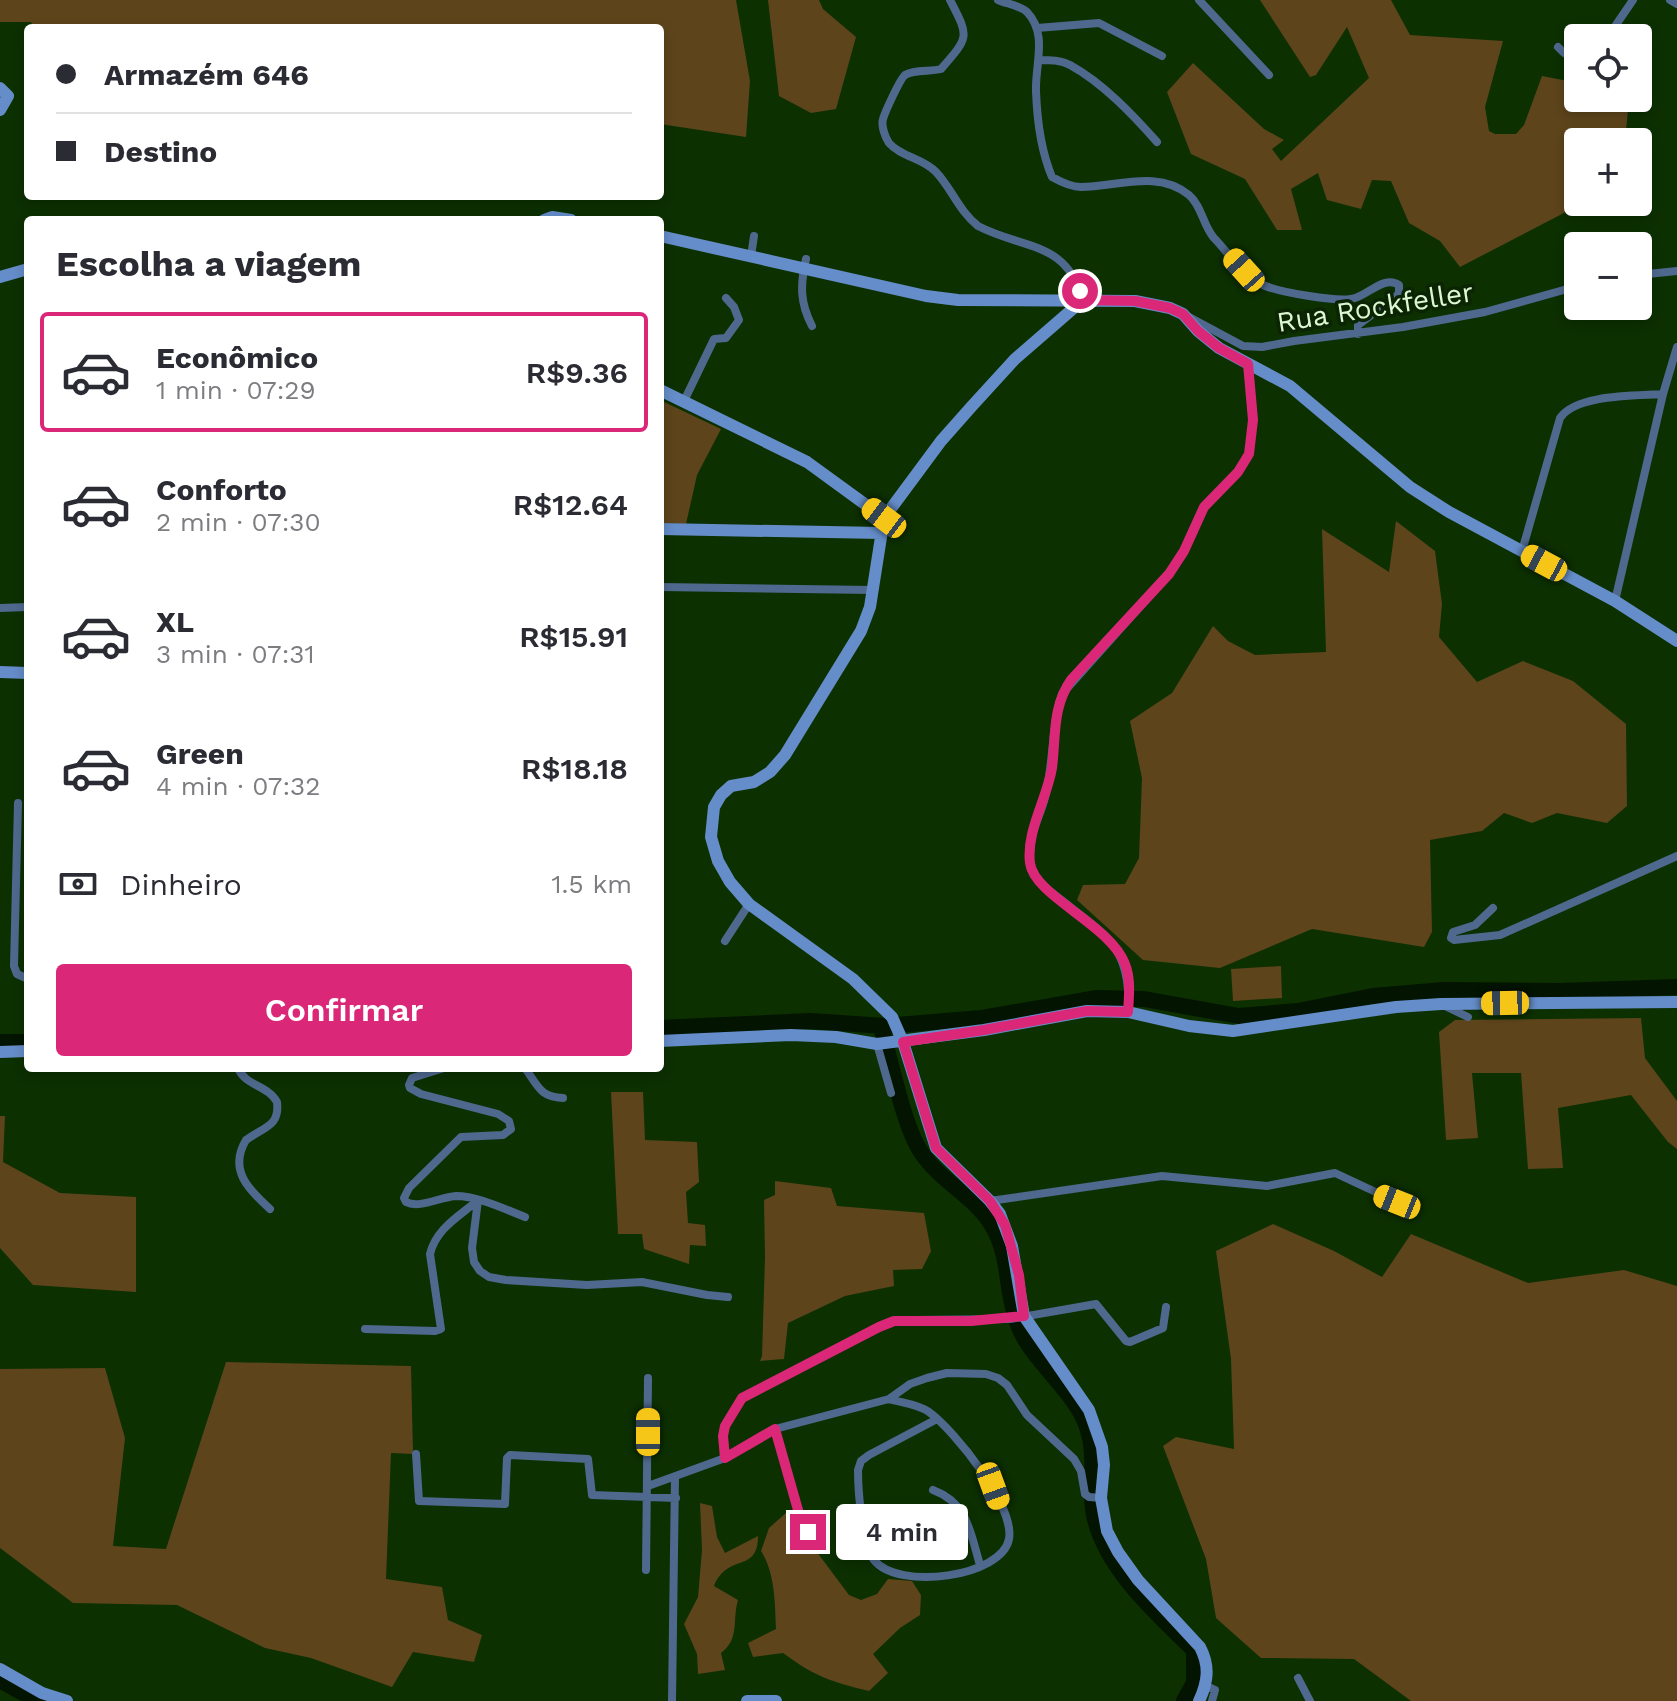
<!DOCTYPE html>
<html lang="pt">
<head>
<meta charset="utf-8">
<style>
	:root { --surface:#fff; --page:#f2f2f3; --text:#2b2b33; --muted:#7c7c81; --line:#e1e1e2; --accent:#db2777 }
	body { margin:0; font-family:"Work Sans",sans-serif; background:var(--page); color:var(--text); height:100vh; display:flex; flex-direction:column; font-size:30px; white-space:nowrap }
	* { box-sizing:border-box; margin:0 }
	p { font-size:26px; color:var(--muted) }
	.icon { flex:none; width:44px; height:44px; fill:none; stroke:currentColor; stroke-width:2; stroke-linecap:round; stroke-linejoin:round }
	.map { position:relative; flex:1; overflow:hidden }
	.sheet { position:absolute; left:24px; top:216px; width:640px; height:856px; display:flex; flex-direction:column; background:var(--surface); border-radius:8px; box-shadow:0 4px 12px #0003 }
	.sheet>* { flex:none }
	.top-card { position:absolute; left:24px; top:24px; width:640px; height:176px; border-radius:8px; box-shadow:0 4px 12px #0003; display:grid; align-content:center; height:176px; padding:0 32px; background:var(--surface) }
	.fabs { position:absolute; left:1564px; top:24px; display:grid; gap:16px }
	.fabs a { display:grid; place-items:center; width:88px; height:88px; border-radius:8px; background:var(--surface); box-shadow:0 4px 12px #0003; font-size:40px }
	.end { position:absolute; width:36px; height:36px; margin:-18px; border:10px solid #db2777; background:#fff; box-shadow:0 0 0 4px #fff }
	.from { border-radius:50% }
	.bubble { position:absolute; height:56px; border-radius:8px; background:var(--surface); box-shadow:0 4px 12px #0003; font-size:26px; font-weight:600; line-height:56px; text-align:center }
	.car { position:absolute; width:24px; height:48px; margin:-24px -12px; border-radius:10px; box-shadow:0 0 6px 2px #0007; background:linear-gradient(#f5c518 24%,#345 0 40%,#f5c518 0 76%,#345 0 86%,#f5c518 0) }
	.top-card b { display:flex; align-items:center; gap:28px; height:76px; font-size:30px }
	.top-card b+b { border-top:2px solid var(--line) }
	.top-card i { width:20px; height:20px; background:var(--text) }
	ul { padding:0; list-style:none }
	li { display:flex; align-items:center; gap:24px; height:120px; margin:0 16px 12px; padding:0 16px; border:4px solid transparent; border-radius:8px }
	li div { flex:1 }
	li b { display:block; font-size:30px }
	li em { font-style:normal; font-weight:600 }
	li.active { border-color:var(--accent) }
	li>.icon { width:72px; height:72px; stroke-width:1.5 }
	h2 { padding:0 32px; font-size:36px; line-height:96px }
	.pay { display:flex; align-items:center; gap:20px; height:88px; padding:0 32px; font-size:30px }
	.pay p { margin-inline-start:auto }
	.cta { display:flex; gap:16px; margin-top:auto; padding:16px 32px }
	.cta a { flex:1; height:92px; border-radius:8px; background:var(--accent); color:#fff; font-size:32px; font-weight:600; line-height:92px; text-align:center }
	.map>svg:first-child { display:block }
	.green { fill:#5d441b }
	.lines { fill:none; stroke-linecap:round; stroke-linejoin:round }
	.river { stroke:#031400; stroke-width:16 }
	.street { stroke:#4f698e; stroke-width:8 }
	.secondary { stroke:#658dc9; stroke-width:12 }
	.route { stroke:#db2777; stroke-width:10 }
	.labels { text-anchor:middle; dominant-baseline:central; stroke-width:7; stroke-linejoin:round; paint-order:stroke }
	.street-label { font-size:28px; fill:#dcf7d3; stroke:#0b2403 }
</style>
</head>
<body>
<div class="map">
<svg width="1677" height="1701" viewBox="0 0 1677 1701">
	<rect width="100%" height="100%" fill="#0c3000"/>
	<path class="green" d="M 0,0 L 736,0 L 750,81 L 746,137 L 660,124 L 660,28 L 34,28 L 31,22 L 0,22 Z
		M 768,0 L 819,0 L 823,9 L 856,37 L 836,109 L 811,113 L 779,96 Z
		M 1260,0 L 1391,0 L 1410,35 L 1503,41 L 1485,107 L 1489,131 L 1495,134 L 1516,134 L 1524,125 L 1542,76 L 1578,83 L 1578,98 L 1629,99 L 1625,142 L 1578,142 L 1578,202 L 1585,202 L 1460,267 L 1440,241 L 1409,223 L 1391,181 L 1372,180 L 1361,209 L 1327,200 L 1318,173 L 1291,189 L 1302,230 L 1277,230 L 1245,179 L 1191,154 L 1167,92 L 1193,63 L 1264,129 L 1284,140 L 1272,149 L 1281,161 L 1369,78 L 1347,27 L 1316,75 L 1310,77 Z
		M 660,400 L 721,429 L 697,475 L 686,524 L 660,523 Z
		M 1396,521 L 1435,551 L 1442,604 L 1439,637 L 1477,682 L 1523,661 L 1573,681 L 1626,724 L 1627,806 L 1607,823 L 1557,813 L 1532,823 L 1504,813 L 1482,831 L 1430,840 L 1432,932 L 1424,947 L 1312,929 L 1220,968 L 1143,960 L 1077,900 L 1083,885 L 1125,884 L 1139,858 L 1142,778 L 1130,721 L 1172,693 L 1213,626 L 1228,641 L 1255,655 L 1326,652 L 1322,529 L 1389,572 Z
		M 1281,966 L 1282,998 L 1233,1001 L 1231,969 Z
		M 1641,1018 L 1645,1058 L 1677,1101 L 1677,1149 L 1668,1142 L 1631,1095 L 1558,1108 L 1563,1168 L 1528,1169 L 1521,1073 L 1472,1073 L 1478,1138 L 1446,1140 L 1439,1032 L 1455,1020 Z
		M 611,1092 L 643,1092 L 645,1140 L 697,1142 L 699,1182 L 686,1192 L 688,1223 L 705,1225 L 706,1246 L 690,1245 L 689,1264 L 644,1249 L 642,1234 L 618,1234 Z
		M 0,1116 L 5,1116 L 3,1162 L 60,1193 L 136,1197 L 136,1292 L 33,1285 L 0,1248 Z
		M 775,1181 L 831,1188 L 837,1206 L 924,1213 L 931,1251 L 922,1269 L 893,1270 L 894,1286 L 845,1296 L 788,1323 L 784,1359 L 760,1361 L 762,1356 L 765,1257 L 764,1200 L 775,1195 Z
		M 1273,1224 L 1334,1251 L 1382,1277 L 1411,1234 L 1528,1283 L 1624,1270 L 1677,1286 L 1677,1701 L 1411,1701 L 1354,1659 L 1261,1658 L 1216,1618 L 1206,1559 L 1163,1446 L 1176,1437 L 1234,1449 L 1231,1359 L 1216,1251 Z
		M 226,1362 L 411,1366 L 413,1454 L 391,1453 L 386,1579 L 442,1587 L 448,1620 L 482,1635 L 474,1662 L 413,1652 L 392,1687 L 311,1658 L 265,1648 L 177,1605 L 73,1603 L 0,1548 L 0,1369 L 105,1368 L 125,1438 L 113,1546 L 166,1549 Z
		M 700,1503 L 712,1506 L 717,1537 L 725,1553 L 758,1536 C 758,1574 728,1552 714,1586 L 738,1600 C 732,1620 740,1639 721,1653 L 725,1670 L 698,1674 L 697,1654 L 684,1624 L 698,1597 L 702,1550 Z
		M 787,1512 L 849,1595 L 861,1600 L 877,1594 L 888,1579 L 912,1581 L 921,1595 L 920,1615 L 900,1628 L 873,1654 L 888,1673 L 869,1691 C 831,1682 814,1676 783,1653 L 753,1657 L 748,1643 L 776,1629 C 775,1603 775,1573 761,1551 L 769,1528 Z"/>
	<g class="lines">
		<path class="river" d="M 660,1028 L 810,1021 L 885,1026 L 982,1018 L 1097,998 L 1144,999 L 1239,1016 L 1298,1011 L 1373,996 L 1444,990 L 1561,991 L 1677,987
			M 882,1031 C 891,1062 904,1127 921,1152 C 941,1183 979,1198 995,1231 C 1010,1259 1006,1295 1018,1325 C 1032,1362 1077,1392 1088,1430 C 1097,1459 1088,1486 1094,1515 C 1105,1568 1156,1613 1194,1650 L 1194,1683 L 1184,1701
			M 0,1042 L 28,1042
			M 0,1680 L 37,1701"/>
		<path class="street" d="M 950,0 C 969,37 970,36 941,69 C 930,72 915,69 905,75 C 900,79 885,112 883,119 C 881,126 885,137 889,143 C 901,157 923,158 936,172 C 952,189 959,211 978,226 C 1024,250 1066,240 1083,300
			M 998,0 C 1007,4 1019,5 1027,12 C 1048,34 1035,64 1036,91 C 1037,119 1041,151 1052,177 C 1061,182 1071,187 1081,187 C 1116,187 1158,169 1189,195 C 1202,206 1203,226 1214,238 C 1228,252 1244,278 1263,285 C 1279,292 1339,303 1355,298 C 1369,294 1385,275 1399,285 L 1399,294 L 1358,325 L 1358,334
			M 1199,0 L 1269,75
			M 1670,0 L 1677,4
			M 1037,28 L 1099,23 L 1162,56
			M 1607,38 L 1633,0
			M 1558,47 L 1564,53 L 1578,56
			M 1039,60 C 1050,60 1061,60 1070,65 C 1103,83 1133,115 1157,142
			M 751,256 L 754,236
			M 806,259 C 800,285 800,303 812,326
			M 1638,275 L 1677,271
			M 1189,317 L 1243,346 L 1262,347 L 1294,341 L 1403,327 L 1485,312 L 1578,286
			M 684,401 L 714,339 L 726,338 L 739,320 L 734,307 L 726,298
			M 1522,551 L 1560,418 C 1576,394 1636,396 1663,394
			M 660,587 L 873,590
			M 1615,601 L 1663,394 L 1677,347
			M 0,608 L 28,607
			M 18,803 L 14,966 L 17,974 L 28,979
			M 1493,908 L 1475,925 L 1453,932 L 1451,938 L 1454,940 L 1500,935 L 1677,856
			M 725,941 L 749,904
			M 1447,1007 L 1468,1017
			M 1128,1012 C 1132,948 1106,935 1060,899 C 1049,890 1036,882 1031,868 C 1023,844 1040,819 1045,797 C 1054,763 1051,727 1062,694 L 1169,574 L 1184,551 L 1204,507 L 1238,472 L 1249,454 L 1253,420 L 1248,364
			M 877,1044 L 891,1093
			M 238,1068 C 245,1086 268,1085 277,1102 C 280,1127 263,1127 246,1140 C 228,1170 249,1190 270,1209
			M 444,1068 L 412,1078 L 409,1085 L 410,1088 L 421,1094 L 498,1114 L 509,1121 L 511,1129 L 503,1135 L 461,1137 L 409,1188 L 404,1198 L 406,1202 C 419,1209 440,1197 456,1196 C 478,1196 504,1209 525,1217
			M 525,1068 C 538,1086 540,1097 563,1098
			M 478,1200 L 472,1248 L 474,1262 L 480,1271 L 489,1277 L 506,1280 L 587,1285 L 642,1282 L 707,1295 L 728,1297
			M 990,1201 L 1162,1176 L 1267,1186 L 1335,1173 L 1397,1202
			M 365,1329 L 435,1331 L 441,1329 L 430,1254 C 436,1229 458,1217 477,1201
			M 889,1399 C 902,1403 918,1404 929,1412 C 955,1431 1015,1506 1009,1539 C 1002,1577 898,1591 874,1560 C 862,1545 858,1490 858,1470 L 861,1461 L 869,1455 L 937,1419
			M 775,1429 L 800,1517 L 808,1532
			M 416,1454 L 419,1501 L 505,1504 L 507,1458 L 510,1455 L 588,1459 L 592,1495 L 676,1498
			M 725,1458 L 723,1436 L 725,1426 L 742,1398 L 879,1327 L 894,1321 L 914,1320 L 1010,1319 L 1096,1304 L 1126,1341 L 1130,1342 L 1163,1328 L 1166,1307
			M 648,1486 L 725,1458 L 775,1429 L 889,1399 L 910,1384 L 927,1378 L 947,1373 L 986,1374 L 998,1378 L 1007,1385 L 1027,1415 L 1074,1459 L 1081,1471 L 1085,1494 L 1089,1497 L 1101,1498
			M 933,1490 C 968,1503 970,1532 980,1565
			M 646,1570 L 648,1378
			M 1298,1678 L 1310,1701
			M 1206,1686 L 1215,1690 L 1212,1701
			M 672,1701 L 675,1477"/>
		<path class="secondary" d="M 0,88 L 8,96 L 0,110
			M 544,220 L 552,217 L 571,220
			M 660,236 L 926,296 L 958,300 L 1135,301 L 1170,308 L 1183,314 L 1198,331 L 1219,348 L 1290,386 L 1410,487 L 1449,512 L 1615,601 L 1677,641
			M 0,277 L 28,269
			M 1083,300 L 1015,359 L 972,406 L 941,441 L 884,518 L 870,607 L 861,631 L 785,755 L 770,772 L 754,782 L 731,786 L 721,795 L 714,807 L 711,837 L 718,861 L 730,882 L 749,904 L 853,979 L 892,1017 L 903,1042 L 936,1148 L 990,1201 L 1000,1214 L 1012,1246 L 1024,1316 L 1089,1410 L 1102,1447 L 1104,1465 L 1101,1498 L 1107,1531 L 1118,1552 L 1138,1580 L 1200,1647 C 1210,1666 1208,1682 1199,1701
			M 660,390 L 807,462 L 884,518
			M 660,529 L 881,533
			M 0,672 L 28,673
			M 660,1041 L 791,1035 L 836,1037 L 877,1044 L 984,1030 L 1087,1011 L 1128,1012 L 1189,1026 L 1233,1031 L 1396,1007 L 1441,1004 L 1677,1002
			M 0,1052 L 28,1051
			M 0,1669 L 42,1693 L 67,1701
			M 747,1701 L 776,1701"/>
	</g>
	<g class="lines">
		<path class="route" d="M 808,1532 L 800,1517 L 775,1429 L 725,1458 L 723,1436 L 725,1426 L 742,1398 L 879,1327 L 894,1321 L 971,1321 L 1024,1316 L 1019,1275 L 1005,1225 L 990,1201 L 936,1148 L 903,1042 L 984,1030 L 1087,1011 L 1128,1012 C 1129,996 1131,979 1125,964 C 1111,925 1034,896 1030,863 C 1026,831 1047,799 1052,768 C 1056,737 1052,707 1071,680 L 1169,574 L 1184,551 L 1204,507 L 1238,472 L 1249,454 L 1253,420 L 1248,364 L 1219,348 L 1198,331 L 1183,314 L 1170,308 L 1135,301 L 1083,300 L 1080,291"/>
	</g>
	<g class="labels">
		<g class="street-label">
			<text transform="translate(1375 307) rotate(-9)">Rua Rockfeller</text>
		</g>
	</g>
</svg>
<div class="fabs">
<a><svg class="icon" aria-label="locate" viewBox="0 0 24 24"><circle cx="12" cy="12" r="6"/><path d="M12 2v4M12 18v4M2 12h4M18 12h4"/></svg></a>
<a>+</a>
<a>−</a>
</div>
<i class="end from" style="left:1080px;top:291px"></i>
<i class="end" style="left:808px;top:1532px"></i>
<div class="bubble" style="left:836px;top:1504px;width:132px">4 min</div>
<i class="car" style="left:1244px;top:270px;rotate:318deg"></i>
<i class="car" style="left:884px;top:518px;rotate:307deg"></i>
<i class="car" style="left:1544px;top:563px;rotate:298deg"></i>
<i class="car" style="left:1505px;top:1003px;rotate:269deg"></i>
<i class="car" style="left:1397px;top:1202px;rotate:292deg"></i>
<i class="car" style="left:648px;top:1432px;rotate:0deg"></i>
<i class="car" style="left:993px;top:1486px;rotate:160deg"></i>
<div class="top-card">
<b><i class="from"></i>Armazém 646</b>
<b><i></i>Destino</b>
</div>
<section class="sheet">
<h2>Escolha a viagem</h2>
<ul>
<li class="active"><svg class="icon" aria-label="car" viewBox="0 0 24 24"><path d="M5 17H2v-5l4-1 3-4h7l3 4 3 1v5h-3M9 17h6M6 11h13"/><circle cx="7" cy="17" r="2"/><circle cx="17" cy="17" r="2"/></svg><div><b>Econômico</b><p>1 min · 07:29</p></div><em>R$9.36</em></li>
<li><svg class="icon" aria-label="car" viewBox="0 0 24 24"><path d="M5 17H2v-5l4-1 3-4h7l3 4 3 1v5h-3M9 17h6M6 11h13"/><circle cx="7" cy="17" r="2"/><circle cx="17" cy="17" r="2"/></svg><div><b>Conforto</b><p>2 min · 07:30</p></div><em>R$12.64</em></li>
<li><svg class="icon" aria-label="car" viewBox="0 0 24 24"><path d="M5 17H2v-5l4-1 3-4h7l3 4 3 1v5h-3M9 17h6M6 11h13"/><circle cx="7" cy="17" r="2"/><circle cx="17" cy="17" r="2"/></svg><div><b>XL</b><p>3 min · 07:31</p></div><em>R$15.91</em></li>
<li><svg class="icon" aria-label="car" viewBox="0 0 24 24"><path d="M5 17H2v-5l4-1 3-4h7l3 4 3 1v5h-3M9 17h6M6 11h13"/><circle cx="7" cy="17" r="2"/><circle cx="17" cy="17" r="2"/></svg><div><b>Green</b><p>4 min · 07:32</p></div><em>R$18.18</em></li>
</ul>
<div class="pay"><svg class="icon" aria-label="cash" viewBox="0 0 24 24"><path d="M3 7h18v10H3z"/><circle cx="12" cy="12" r="2"/></svg>Dinheiro<p>1.5 km</p></div>
<div class="cta"><a>Confirmar</a></div>
</section>
</div>
</body>
</html>
